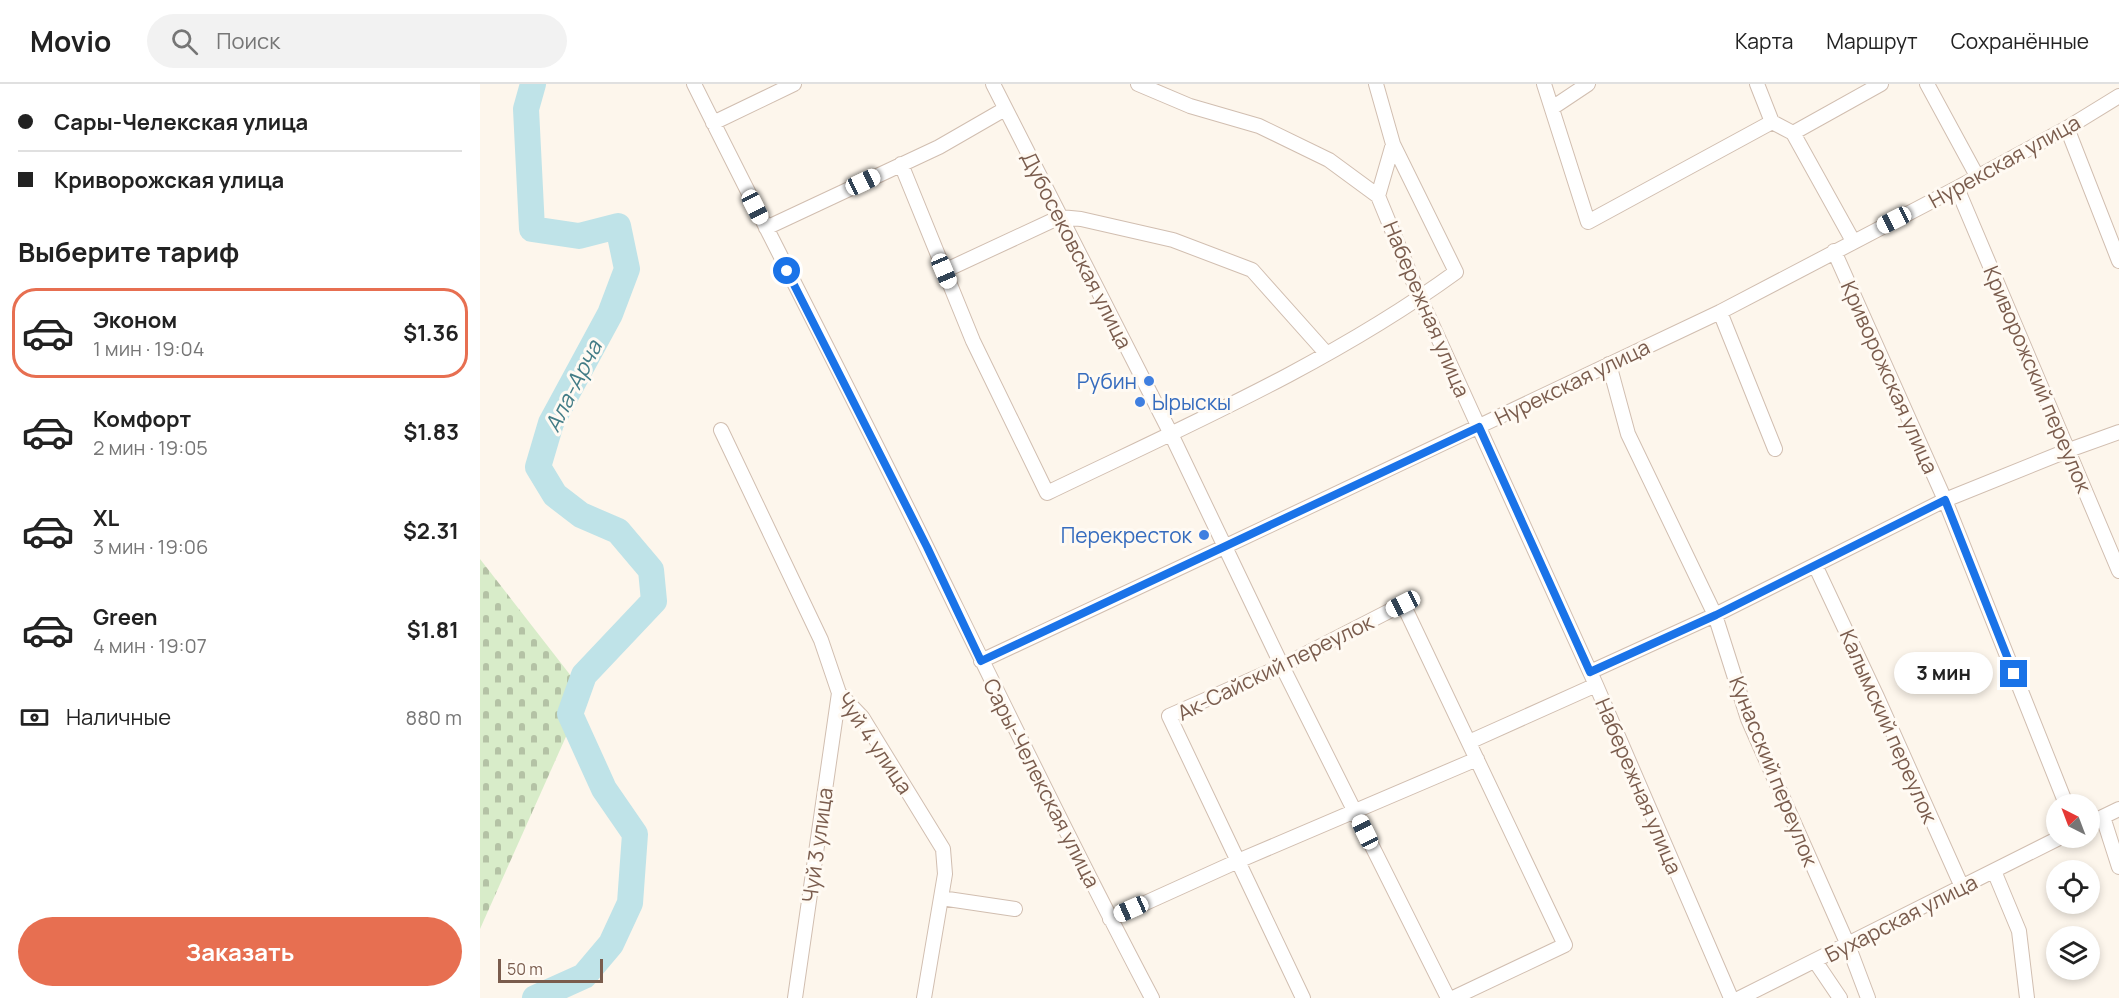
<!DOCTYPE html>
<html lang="ru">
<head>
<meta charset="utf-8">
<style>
	:root { --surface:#fff; --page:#f2f2f2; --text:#222; --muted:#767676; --line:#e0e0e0; --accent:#e76f51 }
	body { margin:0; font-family:Manrope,sans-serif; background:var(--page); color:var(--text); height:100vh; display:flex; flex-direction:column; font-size:22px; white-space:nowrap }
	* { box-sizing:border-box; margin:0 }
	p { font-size:20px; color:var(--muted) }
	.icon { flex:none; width:33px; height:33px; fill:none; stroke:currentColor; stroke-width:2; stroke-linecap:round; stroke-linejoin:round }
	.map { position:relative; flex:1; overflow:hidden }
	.drawer { display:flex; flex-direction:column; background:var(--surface); width:480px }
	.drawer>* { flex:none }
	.hud { display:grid; align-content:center; height:132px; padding:0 18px; background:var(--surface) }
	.needle { width:39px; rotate:318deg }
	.buttons { position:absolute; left:1566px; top:710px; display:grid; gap:12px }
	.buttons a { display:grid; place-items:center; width:54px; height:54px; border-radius:50%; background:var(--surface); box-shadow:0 3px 9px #0003; font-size:30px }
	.scale { position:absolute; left:18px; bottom:15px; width:105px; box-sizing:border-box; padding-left:6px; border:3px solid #7a5c4d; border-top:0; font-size:16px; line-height:21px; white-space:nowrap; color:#7a5c4d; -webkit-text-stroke:4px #fffaf3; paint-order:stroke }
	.end { position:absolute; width:27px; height:27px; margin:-14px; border:8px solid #1a73e8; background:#fff; box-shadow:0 0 0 3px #fff }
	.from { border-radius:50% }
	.bubble { position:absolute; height:42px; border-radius:21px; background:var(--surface); box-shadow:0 3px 9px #0003; font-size:20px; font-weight:700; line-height:42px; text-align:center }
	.car { position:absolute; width:18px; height:36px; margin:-18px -9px; border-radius:8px; box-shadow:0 0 4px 2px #0007; background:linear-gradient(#fff 24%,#345 0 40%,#fff 0 76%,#345 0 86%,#fff 0) }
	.hud b { display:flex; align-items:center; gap:21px; height:57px; font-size:22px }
	.hud b+b { border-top:2px solid var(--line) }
	.hud i { width:15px; height:15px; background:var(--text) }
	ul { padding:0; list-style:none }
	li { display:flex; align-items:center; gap:18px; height:90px; margin:0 12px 9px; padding:0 6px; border:3px solid transparent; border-radius:24px }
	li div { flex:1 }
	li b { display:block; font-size:22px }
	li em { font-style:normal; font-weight:700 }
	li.current { border-color:var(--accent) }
	li>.icon { width:54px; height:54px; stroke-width:1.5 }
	h2 { padding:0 18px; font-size:27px; line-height:72px }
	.pay { display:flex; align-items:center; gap:15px; height:66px; padding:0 18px; font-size:22px }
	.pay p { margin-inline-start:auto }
	.primary-button { display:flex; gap:12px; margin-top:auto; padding:12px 18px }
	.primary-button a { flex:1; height:69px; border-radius:36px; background:var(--accent); color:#fff; font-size:24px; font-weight:700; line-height:69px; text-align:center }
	header { display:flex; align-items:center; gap:36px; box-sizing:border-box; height:84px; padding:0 30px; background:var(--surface); border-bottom:2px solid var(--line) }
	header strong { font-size:28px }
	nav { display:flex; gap:33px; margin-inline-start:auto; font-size:21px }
	.search { width:420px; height:54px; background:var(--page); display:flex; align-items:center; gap:15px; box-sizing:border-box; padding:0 21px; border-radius:33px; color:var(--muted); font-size:22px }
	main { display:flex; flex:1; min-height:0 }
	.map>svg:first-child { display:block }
	.cemetery { fill:url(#cemetery-stones) }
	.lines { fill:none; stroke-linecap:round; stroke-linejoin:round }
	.river { stroke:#bfe3e8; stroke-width:26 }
	.minor-casing { stroke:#d1beb0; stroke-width:16 }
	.minor { stroke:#fff; stroke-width:14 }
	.route { stroke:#1a73e8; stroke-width:8 }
	.shop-dot { fill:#3f7fe0; stroke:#fffaf3; stroke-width:2 }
	.labels { text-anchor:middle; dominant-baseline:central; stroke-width:6; stroke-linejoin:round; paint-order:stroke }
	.street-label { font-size:21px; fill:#7a5c4d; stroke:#fffaf3 }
	.shop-label { font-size:21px; fill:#366cbe; stroke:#fffaf3; text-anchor:end }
	.water-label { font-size:22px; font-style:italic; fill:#437c86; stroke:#fffaf3 }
</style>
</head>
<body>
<header>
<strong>Movio</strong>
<div class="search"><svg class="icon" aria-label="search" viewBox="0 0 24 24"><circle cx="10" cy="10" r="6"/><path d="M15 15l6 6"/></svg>Поиск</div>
<nav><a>Карта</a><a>Маршрут</a><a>Сохранённые</a></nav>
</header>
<main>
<section class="drawer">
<div class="hud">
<b><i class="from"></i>Сары-Челекская улица</b>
<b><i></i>Криворожская улица</b>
</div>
<h2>Выберите тариф</h2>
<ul>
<li class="current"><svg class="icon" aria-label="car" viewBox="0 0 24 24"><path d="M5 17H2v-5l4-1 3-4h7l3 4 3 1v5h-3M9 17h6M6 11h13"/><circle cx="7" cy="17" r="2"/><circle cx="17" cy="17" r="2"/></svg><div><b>Эконом</b><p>1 мин · 19:04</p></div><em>$1.36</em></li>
<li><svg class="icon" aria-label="car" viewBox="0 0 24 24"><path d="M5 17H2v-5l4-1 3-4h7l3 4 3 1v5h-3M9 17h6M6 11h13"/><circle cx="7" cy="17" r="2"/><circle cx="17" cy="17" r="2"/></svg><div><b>Комфорт</b><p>2 мин · 19:05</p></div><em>$1.83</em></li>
<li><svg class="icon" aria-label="car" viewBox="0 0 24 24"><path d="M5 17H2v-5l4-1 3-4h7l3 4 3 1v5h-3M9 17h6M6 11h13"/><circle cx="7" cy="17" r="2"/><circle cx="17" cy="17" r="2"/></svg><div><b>XL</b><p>3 мин · 19:06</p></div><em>$2.31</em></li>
<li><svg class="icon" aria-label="car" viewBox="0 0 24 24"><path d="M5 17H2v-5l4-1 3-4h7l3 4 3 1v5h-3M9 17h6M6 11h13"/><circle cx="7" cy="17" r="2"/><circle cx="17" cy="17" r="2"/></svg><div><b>Green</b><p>4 мин · 19:07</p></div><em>$1.81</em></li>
</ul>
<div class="pay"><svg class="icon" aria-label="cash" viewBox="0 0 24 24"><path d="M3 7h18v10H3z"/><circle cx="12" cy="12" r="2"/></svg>Наличные<p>880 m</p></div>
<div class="primary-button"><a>Заказать</a></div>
</section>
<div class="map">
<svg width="1639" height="914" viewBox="0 0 1639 914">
	<defs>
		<pattern id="cemetery-stones" width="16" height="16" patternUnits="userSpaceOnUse" patternTransform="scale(1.5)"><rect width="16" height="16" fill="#d8ecc9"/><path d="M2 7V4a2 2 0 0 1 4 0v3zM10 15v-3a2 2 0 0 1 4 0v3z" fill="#b4c2a5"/></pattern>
	</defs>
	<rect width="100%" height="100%" fill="#fdf6ec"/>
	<path class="cemetery" d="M 0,475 L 105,610 L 0,845 Z"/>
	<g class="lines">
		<path class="river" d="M 53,0 L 46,25 L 52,145 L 99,152 L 138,142 L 147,185 L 130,230 L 71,339 L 58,383 L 75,411 L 101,431 L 138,447 L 171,486 L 174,517 L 104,591 L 90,630 L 124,705 L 155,750 L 150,819 L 131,860 L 104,892 L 55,914"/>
		<g class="minor-casing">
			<path id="minor" d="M 214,0 C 291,155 371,308 447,464 C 521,615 594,766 672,914
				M 513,0 L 691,350 L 802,582 L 968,914
				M 658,0 L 710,22 L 779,42 L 849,76 L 898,112
				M 1064,0 L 1108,138 L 1292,38 L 1277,0
				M 1447,0 L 1497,92
				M 1072,24 L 1108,0
				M 1292,38 L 1313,49 L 1401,0
				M 233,39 L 314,0
				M 1587,44 L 1639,177
				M 1313,49 L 1373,157
				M 913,60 L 898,112 L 940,214 L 1116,601 L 1251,914
				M 421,80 L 493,257 L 567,409 C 706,342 851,279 976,188 L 913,60 L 896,0
				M 1477,104 L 1639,487
				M 286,144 L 459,63 L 525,25
				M 1354,167 L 1465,416 L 1586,720
				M 464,187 L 580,133 L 601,135 L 693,156 L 772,186 L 846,269
				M 1240,228 L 1295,365
				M 1129,280 L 1148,350 L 1235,531 L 1268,635 L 1368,861 L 1388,914
				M 241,346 L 341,556 L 359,609 L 382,633 L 463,765 L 465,790 L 444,914
				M 1335,481 L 1397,613 L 1482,803
				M 501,577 L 744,463 L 1240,228 L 1477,104 L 1587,44 L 1639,12
				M 1110,588 L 1235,531 L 1465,416 L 1589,366 L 1639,348
				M 989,658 L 1116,601
				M 1623,733 L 1639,783
				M 1610,739 L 1639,725
				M 1514,787 L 1539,847 L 1547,914
				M 461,814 L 535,825
				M 630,835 L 758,777 L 997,675
				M 1335,877 L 1360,914
				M 315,914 L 359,609
				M 823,914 L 689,632 L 802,582 L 923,520 L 1085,861 L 973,914
				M 1260,914 L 1581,753"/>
		</g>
		<use href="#minor" class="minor"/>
	</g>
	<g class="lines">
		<path class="route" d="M 307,187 L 447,463 L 501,577 L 999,343 L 1110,588 L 1236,531 L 1465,416 L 1534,590"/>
	</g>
	<g class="shop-dot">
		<circle cx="669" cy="297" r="6"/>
		<circle cx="660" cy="318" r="6"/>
		<circle cx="724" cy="451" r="6"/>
	</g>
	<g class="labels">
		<g class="street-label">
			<text transform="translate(1524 77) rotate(-29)">Нурекская улица</text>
			<text transform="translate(597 166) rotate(63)">Дубосековская улица</text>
			<text transform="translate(947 225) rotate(67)">Набережная улица</text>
			<text transform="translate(1410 293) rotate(66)">Криворожская улица</text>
			<text transform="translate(1558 295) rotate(67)">Криворожский переулок</text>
			<text transform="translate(1092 298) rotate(-26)">Нурекская улица</text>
			<text transform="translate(795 583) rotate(-26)">Ак-Сайский переулок</text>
			<text transform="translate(1409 642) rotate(66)">Калымский переулок</text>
			<text transform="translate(395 659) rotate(56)">Чуй 4 улица</text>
			<text transform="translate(1294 687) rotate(68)">Кунасский переулок</text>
			<text transform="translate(562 699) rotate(63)">Сары-Челекская улица</text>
			<text transform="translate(1159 702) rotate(67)">Набережная улица</text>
			<text transform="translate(337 761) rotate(-82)">Чуй 3 улица</text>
			<text transform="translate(1421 834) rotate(-27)">Бухарская улица</text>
		</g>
		<g class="shop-label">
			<text x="657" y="297">Рубин</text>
			<text x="672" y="318" text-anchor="start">Ырыскы</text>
			<text x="712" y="451">Перекресток</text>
		</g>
		<g class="water-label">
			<text transform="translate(93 302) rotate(-63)">Ала-Арча</text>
		</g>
	</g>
</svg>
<div class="buttons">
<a><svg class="needle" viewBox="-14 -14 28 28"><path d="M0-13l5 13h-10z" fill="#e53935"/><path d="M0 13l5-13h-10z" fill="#767676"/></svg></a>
<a><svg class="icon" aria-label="locate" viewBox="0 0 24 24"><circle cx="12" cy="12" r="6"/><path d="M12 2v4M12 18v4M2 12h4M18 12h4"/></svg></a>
<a><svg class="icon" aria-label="layers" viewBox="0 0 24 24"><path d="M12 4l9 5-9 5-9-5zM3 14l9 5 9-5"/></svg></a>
</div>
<div class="scale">50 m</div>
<i class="end from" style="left:307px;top:187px"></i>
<i class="end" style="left:1534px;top:590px"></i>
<div class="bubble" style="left:1414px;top:568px;width:99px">3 мин</div>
<i class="car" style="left:383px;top:98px;rotate:65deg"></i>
<i class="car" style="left:275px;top:123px;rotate:153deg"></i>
<i class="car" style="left:1414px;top:136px;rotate:243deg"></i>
<i class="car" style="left:464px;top:187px;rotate:157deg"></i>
<i class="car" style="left:923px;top:520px;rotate:243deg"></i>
<i class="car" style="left:885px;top:748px;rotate:334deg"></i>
<i class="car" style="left:651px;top:825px;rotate:246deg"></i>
</div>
</main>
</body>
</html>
